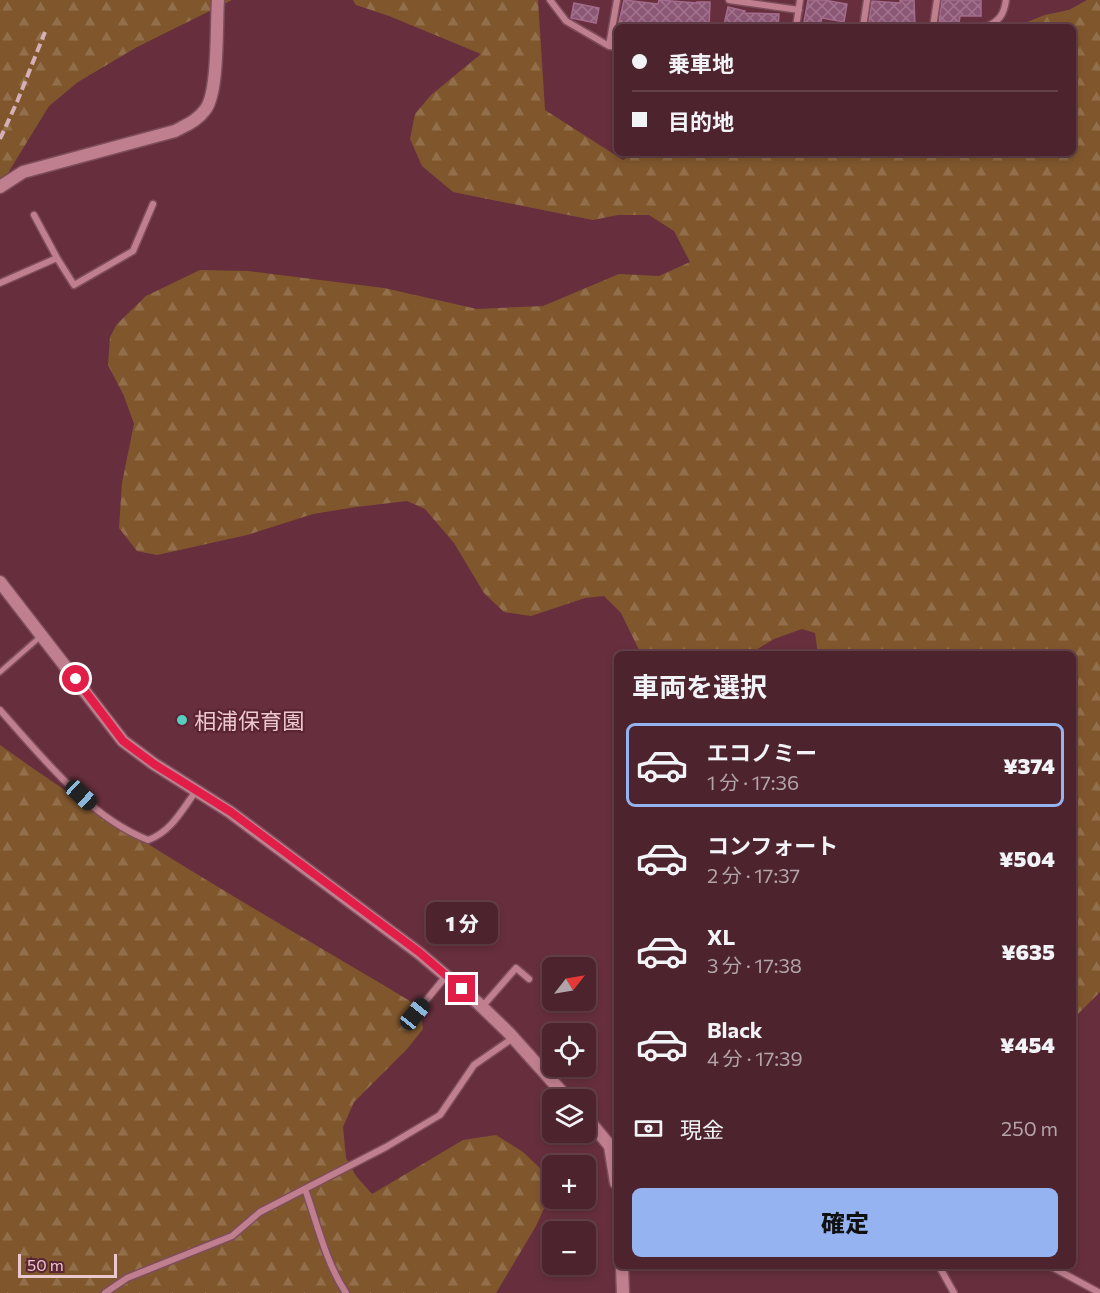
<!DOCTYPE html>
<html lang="ja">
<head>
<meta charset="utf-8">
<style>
	:root { --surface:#4d232e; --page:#542b36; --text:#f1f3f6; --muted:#b3a4aa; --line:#64404a; --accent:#95b2f1 }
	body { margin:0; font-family:Commissioner,"Noto Sans JP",sans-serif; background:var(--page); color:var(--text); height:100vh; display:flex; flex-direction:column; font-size:22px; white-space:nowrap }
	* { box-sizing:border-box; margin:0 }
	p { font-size:20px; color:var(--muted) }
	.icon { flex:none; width:33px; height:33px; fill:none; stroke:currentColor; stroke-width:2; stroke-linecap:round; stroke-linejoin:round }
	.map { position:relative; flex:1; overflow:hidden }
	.sheet { position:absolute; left:614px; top:651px; width:462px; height:618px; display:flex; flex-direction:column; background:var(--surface); border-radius:9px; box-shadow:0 3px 9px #0003,0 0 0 2px var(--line) }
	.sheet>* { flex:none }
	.hud { position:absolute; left:614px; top:24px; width:462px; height:132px; border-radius:9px; box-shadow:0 3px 9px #0003,0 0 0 2px var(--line); display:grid; align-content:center; height:132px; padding:0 18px; background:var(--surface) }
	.needle { width:39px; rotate:59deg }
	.controls { position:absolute; left:542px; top:957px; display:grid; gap:12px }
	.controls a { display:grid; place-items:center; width:54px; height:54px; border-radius:9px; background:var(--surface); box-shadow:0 3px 9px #0003,0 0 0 2px var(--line); font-size:30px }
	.scale { position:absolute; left:18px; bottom:15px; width:99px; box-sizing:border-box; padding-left:6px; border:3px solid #ebc7ce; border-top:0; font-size:16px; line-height:21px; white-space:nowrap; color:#ebc7ce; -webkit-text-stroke:4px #5b2433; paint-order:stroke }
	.end { position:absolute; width:27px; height:27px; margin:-14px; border:8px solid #e11d48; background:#fff; box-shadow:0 0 0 3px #fff }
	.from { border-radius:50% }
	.bubble { position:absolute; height:42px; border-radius:9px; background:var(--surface); box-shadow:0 3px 9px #0003,0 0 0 2px var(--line); font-size:20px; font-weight:800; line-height:42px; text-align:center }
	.car { position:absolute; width:18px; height:36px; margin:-18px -9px; border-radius:8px; box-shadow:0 0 4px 2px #0007; background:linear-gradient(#222 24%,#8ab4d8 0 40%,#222 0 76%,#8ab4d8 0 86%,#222 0) }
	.hud b { display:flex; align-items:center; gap:21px; height:57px; font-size:22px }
	.hud b+b { border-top:2px solid var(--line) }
	.hud i { width:15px; height:15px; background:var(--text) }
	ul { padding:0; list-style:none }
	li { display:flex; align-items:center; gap:18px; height:84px; margin:0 12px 9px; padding:0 6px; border:3px solid transparent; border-radius:9px }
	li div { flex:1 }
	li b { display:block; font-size:22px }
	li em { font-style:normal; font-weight:800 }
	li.on { border-color:var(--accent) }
	li>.icon { width:54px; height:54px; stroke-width:1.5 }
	h2 { padding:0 18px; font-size:27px; line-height:72px }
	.pay { display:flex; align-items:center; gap:15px; height:66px; padding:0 18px; font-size:22px }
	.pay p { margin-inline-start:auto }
	.cta { display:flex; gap:12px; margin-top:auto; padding:12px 18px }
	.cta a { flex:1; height:69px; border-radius:9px; background:var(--accent); color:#111; font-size:24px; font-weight:800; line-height:69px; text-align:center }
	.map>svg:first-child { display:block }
	.forest { fill:url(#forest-firs) }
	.building { fill:url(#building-cross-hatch); stroke:#a46c8c; stroke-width:1.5 }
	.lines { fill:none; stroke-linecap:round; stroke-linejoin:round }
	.lane-casing { stroke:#7e4d5b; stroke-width:8 }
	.street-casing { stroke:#7e4d5b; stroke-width:9 }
	.secondary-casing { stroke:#7e4d5b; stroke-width:15 }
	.lane { stroke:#c07f8e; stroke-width:4.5 }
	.street { stroke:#c07f8e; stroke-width:6 }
	.secondary { stroke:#c07f8e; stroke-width:12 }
	.rail { stroke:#d6afb7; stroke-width:4; stroke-dasharray:9 4.5; stroke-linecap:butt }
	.route { stroke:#e11d48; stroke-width:8 }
	.poi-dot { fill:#58cec0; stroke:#5b2433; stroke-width:2 }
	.labels { text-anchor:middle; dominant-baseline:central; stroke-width:4.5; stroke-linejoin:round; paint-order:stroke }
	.poi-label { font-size:22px; fill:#ebc7ce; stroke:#5b2433; text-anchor:start }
</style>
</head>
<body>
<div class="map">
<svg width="1100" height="1293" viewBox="0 0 1100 1293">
	<defs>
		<pattern id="forest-firs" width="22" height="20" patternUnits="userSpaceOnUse" patternTransform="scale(1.5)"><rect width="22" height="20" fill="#80572d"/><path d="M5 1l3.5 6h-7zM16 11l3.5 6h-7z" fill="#926e4a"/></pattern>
		<pattern id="building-cross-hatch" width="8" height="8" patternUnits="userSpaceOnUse" patternTransform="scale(1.5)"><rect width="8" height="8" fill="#8c5675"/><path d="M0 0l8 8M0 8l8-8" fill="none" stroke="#a2748e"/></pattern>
	</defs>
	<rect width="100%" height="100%" fill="#672f3e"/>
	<path class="forest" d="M 0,0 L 232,0 L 137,47 L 78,82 L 49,106 L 0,186 Z
		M 353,0 L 538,0 L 545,110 L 623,160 L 635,153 L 1072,153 L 1072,27 L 1014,27 L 1045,15 L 1069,10 L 1087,0 L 1100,0 L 1100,992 L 1073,1019 L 1072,654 L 818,654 L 815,633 L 802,629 L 774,639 L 749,654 L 641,654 L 621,613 L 604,596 L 585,598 L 531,616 L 504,612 L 484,593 L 454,543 L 425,509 L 407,501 L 356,507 L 313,514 L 247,535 L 157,555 L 137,551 L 119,528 L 122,483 L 134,424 L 124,396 L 108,365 L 110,337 L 117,324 L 146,296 L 200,270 L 248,271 L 384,288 L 477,309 L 543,306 L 619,274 L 659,276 L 690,262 L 674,231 L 649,215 L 618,215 L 593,220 L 453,192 L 422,166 L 410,139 L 415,114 L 431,95 L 481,54 L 389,16 L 356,5 Z
		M 0,745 C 134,842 279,922 420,1007 L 423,1029 L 407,1049 L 354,1102 L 343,1127 L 346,1158 L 356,1176 L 372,1194 L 463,1140 L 496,1135 L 523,1152 L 543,1171 L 547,1202 L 536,1226 L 496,1293 L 0,1293 Z"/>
	<path class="building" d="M 624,0 L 658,4 L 659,0 L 697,3 L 697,2 L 710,2 L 709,27 L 618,27 Z
		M 808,0 L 824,0 L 847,4 L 844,22 L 822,18 L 820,25 L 804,22 Z
		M 900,0 L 914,0 L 915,27 L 868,27 L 872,1 L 900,3 Z
		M 942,0 L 981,0 L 981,16 L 960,16 L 959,23 L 939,21 Z
		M 574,3 L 599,8 L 596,23 L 571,18 Z
		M 728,7 L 745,11 L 744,13 L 779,14 L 778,27 L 734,27 L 724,25 Z"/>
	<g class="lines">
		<g class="lane-casing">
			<path id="lane" d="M 0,672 L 40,637"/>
		</g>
		<g class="street-casing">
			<path id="street" d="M 550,0 L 566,21 L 609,46 L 616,47
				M 729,0 L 799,10
				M 796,27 L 800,0
				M 863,27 L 867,0
				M 933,27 L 937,0
				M 986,27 C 999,21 1004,15 1006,0
				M 609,46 L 617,0
				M 34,215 L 57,258
				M 0,283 L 57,258 L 74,285 L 133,251 L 153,204
				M 0,710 C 42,757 89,817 148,840 C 171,832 182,810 196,791
				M 482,1007 L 516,968 L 529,979
				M 415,1014 L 446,976
				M 305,1189 C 317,1223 326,1263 346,1293
				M 939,1266 L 954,1293
				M 1050,1266 L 1100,1293
				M 105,1293 L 127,1278 L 232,1236 L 260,1212 L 386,1147 L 440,1115 L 474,1065 L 513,1038"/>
		</g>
		<g class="secondary-casing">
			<path id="secondary" d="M 0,187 L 23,172 L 175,131 C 186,125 197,121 205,110 C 219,93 216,25 218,0
				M 0,582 L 123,741 L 154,764 L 230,812 L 419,953 L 478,1003 L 509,1033 L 569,1100
				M 585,1116 L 610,1146 L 616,1183
				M 622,1266 L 623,1293"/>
		</g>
		<use href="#lane" class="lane"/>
		<use href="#street" class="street"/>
		<use href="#secondary" class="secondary"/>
		<path class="rail" d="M 0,139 L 17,102 L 45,32"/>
	</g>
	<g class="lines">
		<path class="route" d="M 76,679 L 123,741 L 154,764 L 231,812 L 419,952 L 462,989"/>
	</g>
	<circle class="poi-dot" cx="182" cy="720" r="6"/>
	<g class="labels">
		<g class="poi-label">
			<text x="194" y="720">相浦保育園</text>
		</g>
	</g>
</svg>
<div class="controls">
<a><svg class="needle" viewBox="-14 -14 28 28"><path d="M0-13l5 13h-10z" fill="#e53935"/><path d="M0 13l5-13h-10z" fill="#b3a4aa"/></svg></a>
<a><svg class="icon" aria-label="locate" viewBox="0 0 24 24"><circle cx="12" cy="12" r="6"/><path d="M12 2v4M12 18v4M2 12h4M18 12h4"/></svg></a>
<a><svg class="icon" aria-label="layers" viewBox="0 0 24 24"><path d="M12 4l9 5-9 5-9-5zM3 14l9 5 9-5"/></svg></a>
<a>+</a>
<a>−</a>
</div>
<div class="scale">50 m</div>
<i class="end from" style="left:76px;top:679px"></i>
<i class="end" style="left:462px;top:989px"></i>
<div class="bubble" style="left:426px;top:902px;width:72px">1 分</div>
<i class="car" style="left:81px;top:795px;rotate:133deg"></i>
<i class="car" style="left:415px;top:1014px;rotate:39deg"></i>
<div class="hud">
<b><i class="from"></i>乗車地</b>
<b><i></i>目的地</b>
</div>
<section class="sheet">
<h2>車両を選択</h2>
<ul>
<li class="on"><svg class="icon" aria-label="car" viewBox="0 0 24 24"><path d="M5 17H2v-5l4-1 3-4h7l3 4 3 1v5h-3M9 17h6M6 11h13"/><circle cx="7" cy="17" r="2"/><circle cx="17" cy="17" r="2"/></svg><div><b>エコノミー</b><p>1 分 · 17:36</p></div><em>¥374</em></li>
<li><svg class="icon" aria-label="car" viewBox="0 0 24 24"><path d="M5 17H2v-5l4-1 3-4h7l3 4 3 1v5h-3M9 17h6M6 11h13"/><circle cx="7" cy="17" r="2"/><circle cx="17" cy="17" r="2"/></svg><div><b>コンフォート</b><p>2 分 · 17:37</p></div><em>¥504</em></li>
<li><svg class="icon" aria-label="car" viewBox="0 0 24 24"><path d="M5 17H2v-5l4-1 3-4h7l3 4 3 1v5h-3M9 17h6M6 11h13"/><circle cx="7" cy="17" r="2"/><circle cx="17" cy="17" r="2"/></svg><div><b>XL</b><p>3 分 · 17:38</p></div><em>¥635</em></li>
<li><svg class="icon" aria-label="car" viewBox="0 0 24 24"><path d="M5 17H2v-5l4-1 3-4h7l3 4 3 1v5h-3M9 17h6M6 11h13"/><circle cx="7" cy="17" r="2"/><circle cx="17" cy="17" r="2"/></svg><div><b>Black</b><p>4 分 · 17:39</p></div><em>¥454</em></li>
</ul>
<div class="pay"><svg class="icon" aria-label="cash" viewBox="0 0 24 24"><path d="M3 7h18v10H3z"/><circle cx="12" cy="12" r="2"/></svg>現金<p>250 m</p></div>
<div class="cta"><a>確定</a></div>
</section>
</div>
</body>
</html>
